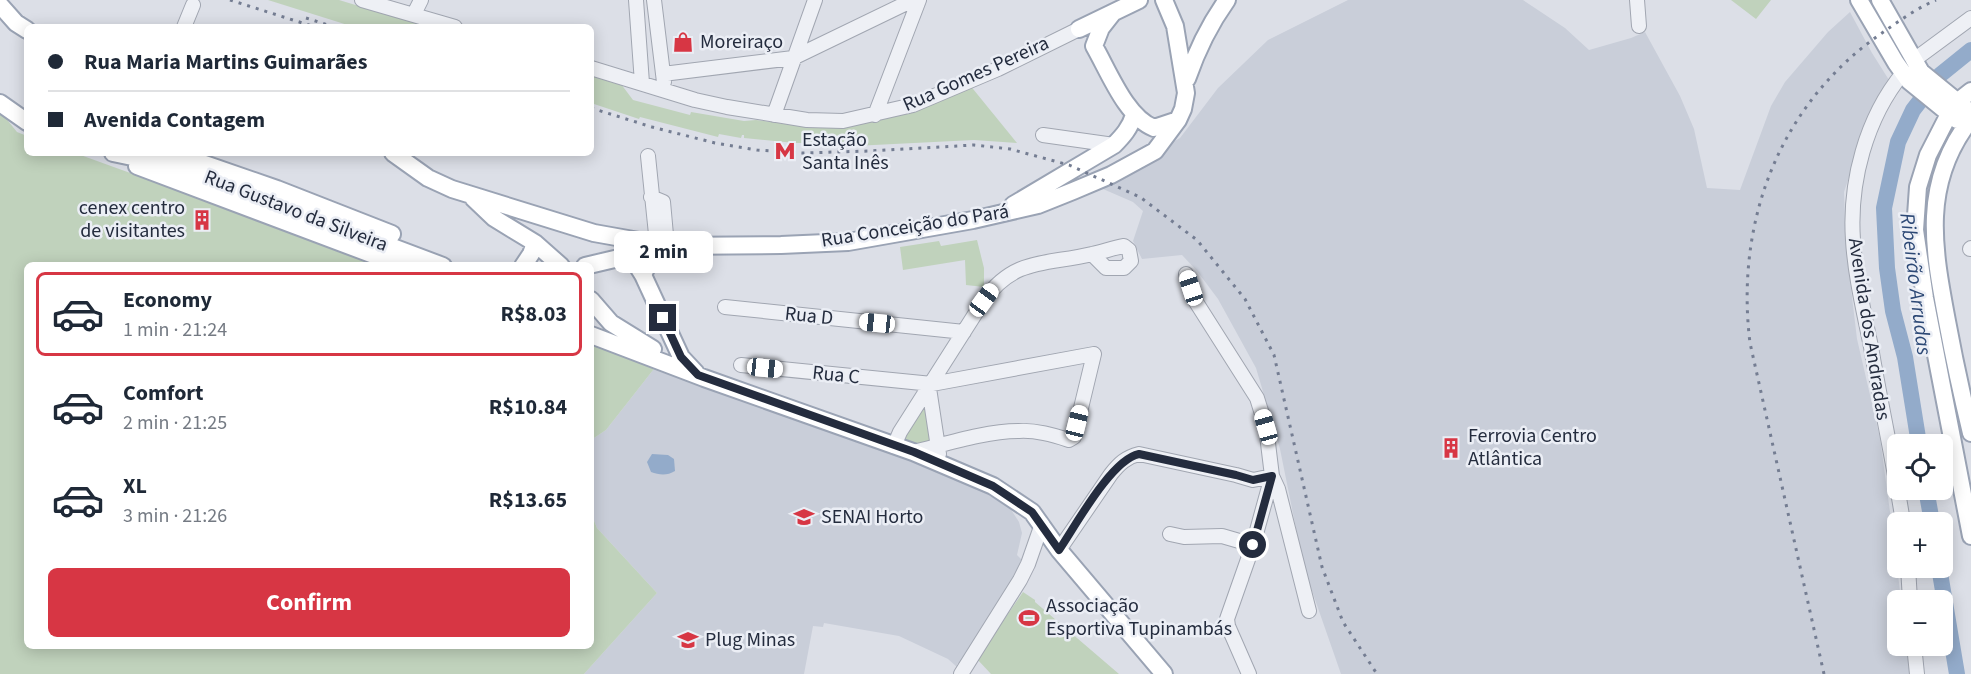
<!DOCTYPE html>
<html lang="en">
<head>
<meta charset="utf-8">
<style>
	:root { --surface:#fff; --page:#f2f2f3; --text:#1f2937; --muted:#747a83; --line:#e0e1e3; --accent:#d73644 }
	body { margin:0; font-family:"Source Sans 3",sans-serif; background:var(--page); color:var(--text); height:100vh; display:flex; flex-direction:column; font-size:22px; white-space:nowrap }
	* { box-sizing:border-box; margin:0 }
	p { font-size:20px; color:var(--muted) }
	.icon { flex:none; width:33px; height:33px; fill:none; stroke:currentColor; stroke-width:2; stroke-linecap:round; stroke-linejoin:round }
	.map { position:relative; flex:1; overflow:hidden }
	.side { position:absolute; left:24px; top:262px; width:570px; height:387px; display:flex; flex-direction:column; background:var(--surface); border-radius:9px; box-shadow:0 3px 15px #0003 }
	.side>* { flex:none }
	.hud { position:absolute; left:24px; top:24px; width:570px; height:132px; border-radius:9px; box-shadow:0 3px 15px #0003; display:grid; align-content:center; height:132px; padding:0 24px; background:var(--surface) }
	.fabs { position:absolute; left:1887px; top:434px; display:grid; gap:12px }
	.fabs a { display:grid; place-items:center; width:66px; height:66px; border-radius:9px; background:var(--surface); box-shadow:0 3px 15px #0003; font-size:30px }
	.end { position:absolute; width:27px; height:27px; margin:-14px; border:8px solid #242c3e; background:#fff; box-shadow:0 0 0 3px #fff }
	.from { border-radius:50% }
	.bubble { position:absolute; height:42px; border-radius:9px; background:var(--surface); box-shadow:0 3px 15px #0003; font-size:20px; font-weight:700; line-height:42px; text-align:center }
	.car { position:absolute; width:18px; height:36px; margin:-18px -9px; border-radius:8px; box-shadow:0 0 4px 2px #0007; background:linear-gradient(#fff 24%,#345 0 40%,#fff 0 76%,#345 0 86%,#fff 0) }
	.hud b { display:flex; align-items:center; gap:21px; height:57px; font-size:22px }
	.hud b+b { border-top:2px solid var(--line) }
	.hud i { width:15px; height:15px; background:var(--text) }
	ul { padding:10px 0 0; list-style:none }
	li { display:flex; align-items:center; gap:18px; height:84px; margin:0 12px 9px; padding:0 12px; border:3px solid transparent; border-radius:9px }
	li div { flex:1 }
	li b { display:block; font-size:22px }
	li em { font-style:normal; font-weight:700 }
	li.current { border-color:var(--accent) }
	li>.icon { width:54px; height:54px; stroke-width:1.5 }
	.primary-button { display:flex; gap:12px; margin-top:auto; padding:12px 24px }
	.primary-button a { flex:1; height:69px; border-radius:9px; background:var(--accent); color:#fff; font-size:24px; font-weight:700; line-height:69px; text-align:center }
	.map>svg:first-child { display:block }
	.built { fill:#c9ced9 }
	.green { fill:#c0d2bc }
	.water { fill:#93abca }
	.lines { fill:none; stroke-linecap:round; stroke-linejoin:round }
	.river { stroke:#93abca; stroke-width:16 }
	.minor-casing { stroke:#a1a6b1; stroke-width:16 }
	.major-casing { stroke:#9aa3b4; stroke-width:20 }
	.minor { stroke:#eef0f5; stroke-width:14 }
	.major { stroke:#fff; stroke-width:16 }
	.rail { stroke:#747d92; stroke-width:3; stroke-dasharray:3 6; stroke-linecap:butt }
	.route { stroke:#242c3e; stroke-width:8 }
	.labels { text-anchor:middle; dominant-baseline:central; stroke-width:5; stroke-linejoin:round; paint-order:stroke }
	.poi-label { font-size:20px; fill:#242c3e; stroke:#ebeef5; text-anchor:start }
	.street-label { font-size:20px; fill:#242c3e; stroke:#ebeef5 }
	.water-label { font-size:21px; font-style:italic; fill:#2c4875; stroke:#ebeef5 }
</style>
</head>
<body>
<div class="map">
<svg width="1971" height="674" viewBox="0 0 1971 674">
	<rect width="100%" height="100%" fill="#dcdfe7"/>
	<path class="built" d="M 1348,0 L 1523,0 L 1565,28 L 1589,50 L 1631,38 L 1645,32 L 1680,96 L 1694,129 L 1707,188 L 1740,190 L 1771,106 L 1785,82 L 1828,32 L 1850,12 L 1872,53 L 1889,80 L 1866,126 L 1844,192 L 1846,246 L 1857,339 L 1880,438 L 1895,549 L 1901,600 L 1898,600 L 1898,645 L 1906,645 L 1910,674 L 1341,674 L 1304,568 L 1280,449 L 1256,368 L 1218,299 L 1197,271 L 1182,255 L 1142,259 L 1133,241 L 1143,211 L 1133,202 L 1103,189 L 1111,177 L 1180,138 L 1218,88 L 1268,40 Z
		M 657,365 L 689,380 L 930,468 L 979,489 L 1010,508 L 1019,522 L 1022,533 L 1017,555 L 1023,561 L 1022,567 L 961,662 L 957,664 L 957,667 L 948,659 L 899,636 L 824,623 L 823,627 L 813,626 L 804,674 L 584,674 L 657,593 L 597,528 L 591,513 L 591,440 L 606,430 Z"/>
	<path class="green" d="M 268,0 L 339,0 L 428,27 L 354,27 Z
		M 1731,0 L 1771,0 L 1756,19 Z
		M 591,75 L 621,84 L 633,100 L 690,115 L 691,112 L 744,121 L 756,120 L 816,128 L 854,125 L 969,84 L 1017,143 L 974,140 L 854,146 L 854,143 L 795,143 L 744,138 L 744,135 L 742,135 L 741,138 L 719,134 L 718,137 L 640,117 L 639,119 L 591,103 Z
		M 0,111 L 17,132 L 27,136 L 27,153 L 75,153 L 384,265 L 27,266 L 27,646 L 591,646 L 591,513 L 597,528 L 657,593 L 584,674 L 0,674 Z
		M 977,240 L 984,268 L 984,287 L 966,285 L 965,260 L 903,270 L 900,247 L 939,241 L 941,246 Z
		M 591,341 L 657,365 L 606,430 L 591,440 Z
		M 926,397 L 932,441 L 912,447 L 902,440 Z
		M 1023,592 L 1035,600 L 1035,602 L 1119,674 L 991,674 L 977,659 Z"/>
	<path class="water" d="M 652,454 L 668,455 L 674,459 L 675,471 C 667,476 659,475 651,472 L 647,462 Z"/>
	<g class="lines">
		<path class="river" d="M 1919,444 L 1905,357 L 1893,311 L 1887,268 L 1884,208 L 1898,142 L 1913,110 L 1940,75 L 1971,50
			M 1926,489 L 1932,522
			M 1939,567 L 1957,674"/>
		<g class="minor-casing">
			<path id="minor" d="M 362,0 L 455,27
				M 636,0 L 642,83
				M 654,0 L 664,82
				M 1637,0 L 1639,26
				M 414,14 L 421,0
				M 184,27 L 193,5
				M 1914,60 L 1971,18
				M 591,68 L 695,100 L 727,107 L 807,120 L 843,121 L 913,105 L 998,69 L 1079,29
				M 663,74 L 793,58 L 913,0
				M 774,115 L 815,0
				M 875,115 L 919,0
				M 1043,135 L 1114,145
				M 648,156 L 657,244
				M 651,197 L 663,202 L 667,246
				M 1970,249 L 1971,248
				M 1186,274 L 1196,302 L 1257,398 L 1266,427 L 1272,476 L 1278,489 L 1309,611
				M 725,307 L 964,332
				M 741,365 L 932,384 L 1094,354 L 1074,437 L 1069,440 C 1053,435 1036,430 1019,431 C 986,431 946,444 913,452
				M 929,388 L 939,454
				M 894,446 L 900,432 L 984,300 C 1015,257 1047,265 1092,254 C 1103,252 1112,248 1124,246 L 1129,250 L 1131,261 L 1124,268 L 1106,268 L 1092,254
				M 1903,522 C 1894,464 1881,406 1871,347 C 1864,312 1855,275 1853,240 C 1849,182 1866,118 1903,73
				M 1170,534 L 1184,537 L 1222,536 L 1253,545
				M 1059,550 L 1111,474 C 1119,464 1126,457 1139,454 L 1236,475 L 1253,480 L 1272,476
				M 1908,567 L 1910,600
				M 1914,645 L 1917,674
				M 961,674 L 1020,580 L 1028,564 L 1042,524
				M 1249,674 L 1228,626 L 1227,619 L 1253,545 L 1272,476"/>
		</g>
		<g class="major-casing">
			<path id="major" d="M 1859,0 L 1896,63 L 1909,81 L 1957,120
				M 1880,0 L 1921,72 L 1965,108
				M 0,5 L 16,23 L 27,30
				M 1112,14 L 1101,28 L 1094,46 C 1109,72 1126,117 1154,128 L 1178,120
				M 1079,29 L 1139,0
				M 1187,79 C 1197,50 1209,25 1227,0
				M 1971,91 L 1957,102 L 1949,114 L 1928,155 L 1918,187 L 1915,230 L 1925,298 L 1971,536
				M 0,103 L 27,122
				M 1971,119 C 1921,183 1933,247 1947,321 C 1954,359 1962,396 1971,433
				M 113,153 L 180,167 L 443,266
				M 173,153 L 277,189 L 392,234
				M 393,153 L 428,178 L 452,189 L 594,233 L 667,246 L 781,245 L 848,242 L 973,220 L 1038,205 L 1073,191 L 1111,175 L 1155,151 L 1178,120 L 1183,109 L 1186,93 L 1175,26 L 1164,0
				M 137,166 L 403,266
				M 473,198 L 494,218 L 535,243 L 561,266
				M 1013,205 L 1114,145 C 1123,136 1130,128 1134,115
				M 620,238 L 643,275 L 681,357 L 696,373
				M 523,266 L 531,254 L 535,243
				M 585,266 L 640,253
				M 643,275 L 649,262 L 667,246
				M 591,300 L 611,323 L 653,349
				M 591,335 L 704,378 L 913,452 L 993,486 L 1032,512 L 1059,550 L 1164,674"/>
		</g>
		<use href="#minor" class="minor"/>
		<use href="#major" class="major"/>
		<path class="rail" d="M 230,0 L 315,27
			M 306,18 L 334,27
			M 591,108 L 652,127 L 715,143 L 757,150 L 802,153 L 869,151 L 974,145 L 1010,149 L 1069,165 L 1140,197 L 1197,240 L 1245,299 L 1274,355 L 1322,567 L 1343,622 L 1377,674
			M 1824,674 L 1750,343 C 1735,222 1779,104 1882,33 C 1899,21 1917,8 1936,0"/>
	</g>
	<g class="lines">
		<path class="route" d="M 663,318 L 681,357 L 698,375 L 914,452 L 993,486 L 1032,512 L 1059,550 C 1076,525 1111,460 1139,454 L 1236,475 L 1253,480 L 1272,476 L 1253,545"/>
	</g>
	<defs>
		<g id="shop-bare" transform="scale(1.62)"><path d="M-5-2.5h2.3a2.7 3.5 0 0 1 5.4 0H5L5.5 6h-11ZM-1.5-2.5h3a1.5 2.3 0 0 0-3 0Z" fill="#d73644" stroke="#ebeef5" stroke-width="2.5" paint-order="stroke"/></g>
		<g id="metro-bare" transform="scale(1.62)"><path d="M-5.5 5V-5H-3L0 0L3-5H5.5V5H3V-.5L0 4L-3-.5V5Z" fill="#d73644" stroke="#ebeef5" stroke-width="2.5" paint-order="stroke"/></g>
		<g id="building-bare" transform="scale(1.62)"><path d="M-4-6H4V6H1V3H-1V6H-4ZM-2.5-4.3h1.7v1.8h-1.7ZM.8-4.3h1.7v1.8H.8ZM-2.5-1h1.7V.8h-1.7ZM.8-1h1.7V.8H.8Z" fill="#d73644" stroke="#ebeef5" stroke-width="2.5" paint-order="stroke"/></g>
		<g id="university-bare" transform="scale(1.62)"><path d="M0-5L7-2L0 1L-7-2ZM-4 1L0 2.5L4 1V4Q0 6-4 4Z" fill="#d73644" stroke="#ebeef5" stroke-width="2.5" paint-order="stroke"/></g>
		<g id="stadium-bare" transform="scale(1.62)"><path d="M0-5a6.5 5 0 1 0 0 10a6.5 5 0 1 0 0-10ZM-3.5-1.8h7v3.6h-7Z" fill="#d73644" stroke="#ebeef5" stroke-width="2.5" paint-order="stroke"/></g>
	</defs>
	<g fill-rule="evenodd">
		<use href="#shop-bare" x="683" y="42"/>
		<use href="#metro-bare" x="785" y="151"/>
		<use href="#building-bare" x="202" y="220"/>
		<use href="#building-bare" x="1451" y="448"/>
		<use href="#university-bare" x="804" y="517"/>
		<use href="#stadium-bare" x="1029" y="618"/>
		<use href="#university-bare" x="688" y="640"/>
	</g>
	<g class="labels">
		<g class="poi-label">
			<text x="700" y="42">Moreiraço</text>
			<text x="802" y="140">Estação<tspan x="802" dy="23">Santa Inês</tspan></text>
			<text x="185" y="208" text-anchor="end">cenex centro<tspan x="185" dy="23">de visitantes</tspan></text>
			<text x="1468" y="436">Ferrovia Centro<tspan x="1468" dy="23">Atlântica</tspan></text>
			<text x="821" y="517">SENAI Horto</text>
			<text x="1046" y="606">Associação<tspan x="1046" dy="23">Esportiva Tupinambás</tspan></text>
			<text x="705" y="640">Plug Minas</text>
		</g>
		<g class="street-label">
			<text transform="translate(976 74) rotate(-24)">Rua Gomes Pereira</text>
			<text transform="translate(296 211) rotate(21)">Rua Gustavo da Silveira</text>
			<text transform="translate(915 226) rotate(-9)">Rua Conceição do Pará</text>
			<text transform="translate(809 316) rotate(6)">Rua D</text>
			<text transform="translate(1869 329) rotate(81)">Avenida dos Andradas</text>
			<text transform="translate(836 375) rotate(6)">Rua C</text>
		</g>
		<g class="water-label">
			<text transform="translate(1916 284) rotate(83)">Ribeirão Arrudas</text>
		</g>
	</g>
</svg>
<div class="fabs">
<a><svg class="icon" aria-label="locate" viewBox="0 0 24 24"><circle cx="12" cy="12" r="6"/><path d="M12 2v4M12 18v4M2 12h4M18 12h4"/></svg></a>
<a>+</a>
<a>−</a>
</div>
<i class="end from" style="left:1253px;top:545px"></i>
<i class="end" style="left:663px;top:318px"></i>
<div class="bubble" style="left:614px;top:231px;width:99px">2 min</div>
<i class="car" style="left:1191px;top:288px;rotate:342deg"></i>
<i class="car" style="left:984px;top:300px;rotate:36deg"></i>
<i class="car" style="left:877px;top:323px;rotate:276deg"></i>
<i class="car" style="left:765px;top:368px;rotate:96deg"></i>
<i class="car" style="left:1077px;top:423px;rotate:14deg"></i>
<i class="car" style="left:1266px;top:427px;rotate:344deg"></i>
<div class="hud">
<b><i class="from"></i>Rua Maria Martins Guimarães</b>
<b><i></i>Avenida Contagem</b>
</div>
<section class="side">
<ul>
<li class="current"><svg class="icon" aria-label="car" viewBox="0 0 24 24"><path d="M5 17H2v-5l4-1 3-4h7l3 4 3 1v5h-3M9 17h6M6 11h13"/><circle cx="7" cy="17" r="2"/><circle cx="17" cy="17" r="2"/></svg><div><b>Economy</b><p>1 min · 21:24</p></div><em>R$8.03</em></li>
<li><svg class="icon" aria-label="car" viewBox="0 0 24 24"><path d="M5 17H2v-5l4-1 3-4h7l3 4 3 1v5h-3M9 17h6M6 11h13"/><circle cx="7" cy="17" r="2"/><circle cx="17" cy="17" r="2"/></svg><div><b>Comfort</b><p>2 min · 21:25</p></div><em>R$10.84</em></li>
<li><svg class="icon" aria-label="car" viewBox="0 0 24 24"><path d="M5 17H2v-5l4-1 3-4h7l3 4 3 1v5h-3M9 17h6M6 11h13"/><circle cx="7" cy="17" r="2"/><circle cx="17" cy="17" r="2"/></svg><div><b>XL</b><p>3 min · 21:26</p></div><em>R$13.65</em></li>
</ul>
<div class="primary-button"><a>Confirm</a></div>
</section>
</div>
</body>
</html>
